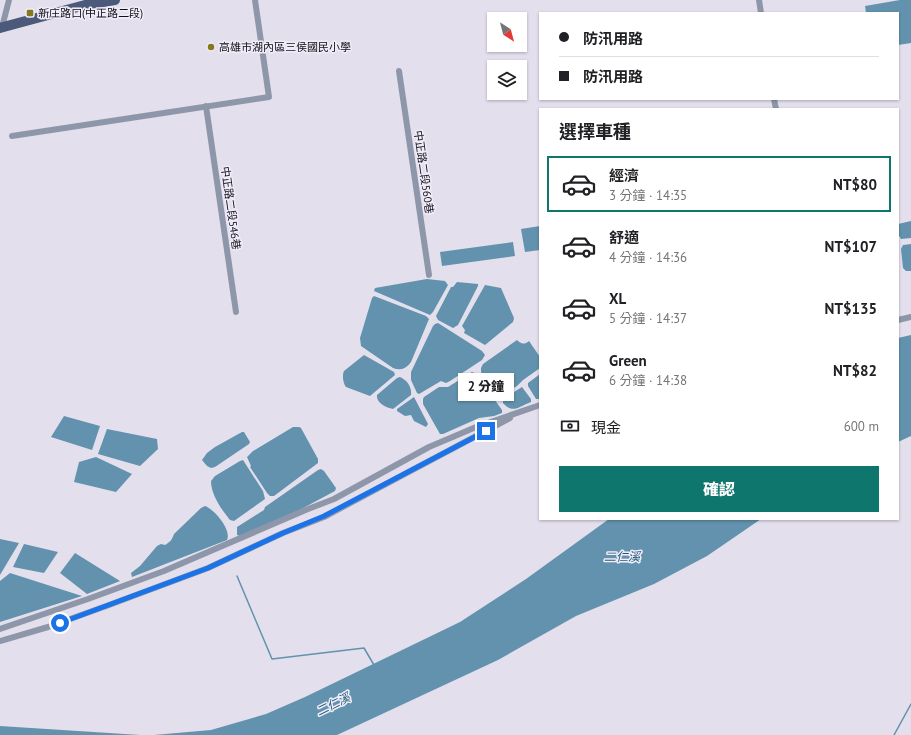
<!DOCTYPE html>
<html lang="zh-TW">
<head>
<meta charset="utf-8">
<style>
	:root { --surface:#fff; --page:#f6f6f6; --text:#202124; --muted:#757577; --line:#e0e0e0; --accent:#0f766e }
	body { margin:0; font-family:"PT Sans","Noto Sans TC",sans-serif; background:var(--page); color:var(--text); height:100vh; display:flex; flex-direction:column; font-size:15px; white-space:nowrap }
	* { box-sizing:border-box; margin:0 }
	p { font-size:13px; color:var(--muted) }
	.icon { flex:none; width:22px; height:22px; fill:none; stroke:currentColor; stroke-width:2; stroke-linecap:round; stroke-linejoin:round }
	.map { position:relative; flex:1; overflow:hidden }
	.details { position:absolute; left:539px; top:108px; width:360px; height:412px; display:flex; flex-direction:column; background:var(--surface); border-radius:0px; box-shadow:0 1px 3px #0004 }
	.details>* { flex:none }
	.top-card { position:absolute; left:539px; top:12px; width:360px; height:88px; border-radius:0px; box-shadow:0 1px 3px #0004; display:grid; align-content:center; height:88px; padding:0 20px; background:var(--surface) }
	.needle { width:26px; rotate:144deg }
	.buttons { position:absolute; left:487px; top:12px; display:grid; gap:8px }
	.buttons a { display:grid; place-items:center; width:40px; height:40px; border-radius:0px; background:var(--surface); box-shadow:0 1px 3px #0004; font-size:20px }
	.end { position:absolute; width:18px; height:18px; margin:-9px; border:5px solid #1a73e8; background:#fff; box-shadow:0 0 0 2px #fff }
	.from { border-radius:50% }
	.bubble { position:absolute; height:28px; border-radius:0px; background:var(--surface); box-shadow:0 1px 3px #0004; font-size:13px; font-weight:800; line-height:28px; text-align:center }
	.top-card b { display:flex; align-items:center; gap:14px; height:38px; font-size:15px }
	.top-card b+b { border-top:1px solid var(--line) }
	.top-card i { width:10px; height:10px; background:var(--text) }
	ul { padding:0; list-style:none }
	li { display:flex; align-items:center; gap:12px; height:56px; margin:0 8px 6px; padding:0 12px; border:2px solid transparent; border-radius:0px }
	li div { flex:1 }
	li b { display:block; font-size:15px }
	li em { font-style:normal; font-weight:800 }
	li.current { border-color:var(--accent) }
	li>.icon { width:36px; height:36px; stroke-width:1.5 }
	h2 { padding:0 20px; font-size:18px; line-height:48px }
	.pay { display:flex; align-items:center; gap:10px; height:44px; padding:0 20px; font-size:15px }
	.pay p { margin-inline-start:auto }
	.action { display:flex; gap:8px; margin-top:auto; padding:8px 20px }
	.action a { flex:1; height:46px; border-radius:0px; background:var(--accent); color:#fff; font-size:16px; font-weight:800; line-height:46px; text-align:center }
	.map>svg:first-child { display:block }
	.water { fill:#6292ad }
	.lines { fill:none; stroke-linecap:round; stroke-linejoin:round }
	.stream { stroke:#6292ad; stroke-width:1.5 }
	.minor { stroke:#8e97aa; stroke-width:6 }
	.primary { stroke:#4b597a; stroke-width:10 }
	.route { stroke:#1a73e8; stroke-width:5 }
	.poi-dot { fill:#85791d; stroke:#f0ecfa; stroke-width:1.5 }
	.labels { text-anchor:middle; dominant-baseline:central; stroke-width:3; stroke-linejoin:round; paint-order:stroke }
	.poi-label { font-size:11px; fill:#100e13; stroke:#f0ecfa; text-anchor:start }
	.street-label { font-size:11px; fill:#100e13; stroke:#f0ecfa }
	.water-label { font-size:12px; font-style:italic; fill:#1d5876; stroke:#f0ecfa }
</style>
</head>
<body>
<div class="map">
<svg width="911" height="735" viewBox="0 0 911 735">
	<rect width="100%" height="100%" fill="#e3dfed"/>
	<path class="water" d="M 900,0 L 911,0 L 911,43 L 898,45 L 898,13 L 866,13 L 865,6 Z
		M 911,221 L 911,238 L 901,239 L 898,234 L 898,224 Z
		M 540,226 L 540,250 L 525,252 L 521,229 Z
		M 513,242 L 515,256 L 442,266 L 440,252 Z
		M 911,244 L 911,271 L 906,271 L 903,268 L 901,249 L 903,245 Z
		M 427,279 L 445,281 L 448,285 L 433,312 L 430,315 L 374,291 L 375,288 Z
		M 457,282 L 478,284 L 478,286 L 458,325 L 453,328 L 438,320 L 436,316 L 451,287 L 453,287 Z
		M 485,285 L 501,288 L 514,318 L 513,322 L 485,345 L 464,333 L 465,330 L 462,326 Z
		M 374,296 L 426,316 L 429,319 L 411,362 C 406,369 400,371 393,368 L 361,346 L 360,338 L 372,298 Z
		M 438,323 L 482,351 L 485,355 L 482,360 L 450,381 L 446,383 L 441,381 L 419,394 L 417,393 L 411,380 L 411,372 L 433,326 L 435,324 Z
		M 911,335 L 911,436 L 898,442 L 898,338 Z
		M 517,340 C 521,344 524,345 529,341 L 540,357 L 540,368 L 523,380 L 517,386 L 499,397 L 481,372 L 481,368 L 483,364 Z
		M 364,355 L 394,372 L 395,375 L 370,396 L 346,387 C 343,383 342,375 344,371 Z
		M 472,372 L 476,374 L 502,410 L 502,413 L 494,416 L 479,418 L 443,434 L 440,434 L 423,404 L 423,399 L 424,397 L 439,387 L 448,387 Z
		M 540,374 L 540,399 L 536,399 L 528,386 L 528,383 Z
		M 400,377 C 407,380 412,387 411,395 L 393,409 C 386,408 376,403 377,395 L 397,378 Z
		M 522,387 L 531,399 L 531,402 C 518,407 513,414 503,403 L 503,399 Z
		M 414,397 L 428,424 L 426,427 L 414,421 L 411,415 L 405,416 L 397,411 L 397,409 Z
		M 64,416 L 100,426 L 92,450 L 51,437 Z
		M 293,427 L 299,427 L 301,428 L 318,459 L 318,463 L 274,496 L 270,496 L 267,493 L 250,467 L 251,466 L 247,457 L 253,451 Z
		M 107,429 L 157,439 L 158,449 L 140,466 L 98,454 Z
		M 242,432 L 244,432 L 250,442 L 249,444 L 215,467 L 211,468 L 207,466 L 202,460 L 207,453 L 215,447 Z
		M 96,457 L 132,474 L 116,492 L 74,482 L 79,462 Z
		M 243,460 L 263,491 L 265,499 L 234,521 L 230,520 C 222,510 211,495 211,481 L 215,476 L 240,461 Z
		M 321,469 L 324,471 L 336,488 L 335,491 L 292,514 L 240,536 L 237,535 L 237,527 L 264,510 L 265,507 L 318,470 Z
		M 205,506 C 214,509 232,530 227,540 L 132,577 L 131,573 L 140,566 L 157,546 L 161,544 L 165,545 C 170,542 172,540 174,534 L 201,508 Z
		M 609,519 L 761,519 L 707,556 L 654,584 L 576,616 L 498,660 L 337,735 L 154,735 L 211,730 L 266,714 L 305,697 L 460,622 L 526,579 Z
		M 0,539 L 19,543 L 0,575 Z
		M 24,544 L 58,552 L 44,573 L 13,567 Z
		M 75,553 L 120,581 L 87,594 L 60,573 Z
		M 10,573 L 82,596 L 0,622 L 0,581 Z
		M 0,726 L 140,735 L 0,735 Z"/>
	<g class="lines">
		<path class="stream" d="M 237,576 L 272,659 L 364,648 L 374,665
			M 894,735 L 911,704"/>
		<path class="minor" d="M 759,0 L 761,13
			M 2,27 L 9,0
			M 399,71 L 429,275
			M 774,99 L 776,109
			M 206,106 L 236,312
			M 12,136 L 269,97 L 255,0
			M 898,320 L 911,317
			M 0,629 L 88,599 L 164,571 L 308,509 L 334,499 L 429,447 L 455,436 L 476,427 L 540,405
			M 0,641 L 48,627 L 109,605 L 208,568 L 283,533 L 324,517 L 510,418"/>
		<path class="primary" d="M 0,28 L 85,5 L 115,0"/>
	</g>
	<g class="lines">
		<path class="route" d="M 60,623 L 208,568 L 283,533 L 324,516 L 486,431"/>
	</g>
	<g class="poi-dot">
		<rect x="26" y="9" width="8" height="8" rx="2"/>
		<circle cx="211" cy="47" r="4"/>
	</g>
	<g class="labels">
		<g class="poi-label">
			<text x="38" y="13">新庄路口(中正路二段)</text>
			<text x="219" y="47">高雄市湖內區三侯國民小學</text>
		</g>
		<g class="street-label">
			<text transform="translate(424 172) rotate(82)">中正路二段560巷</text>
			<text transform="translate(231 208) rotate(82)">中正路二段546巷</text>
		</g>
		<g class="water-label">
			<text x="622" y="556">二仁溪</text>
			<text transform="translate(333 704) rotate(-26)">二仁溪</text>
		</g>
	</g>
</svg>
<div class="buttons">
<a><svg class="needle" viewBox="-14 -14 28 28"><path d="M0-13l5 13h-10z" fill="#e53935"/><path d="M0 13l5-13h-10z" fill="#757577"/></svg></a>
<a><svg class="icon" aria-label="layers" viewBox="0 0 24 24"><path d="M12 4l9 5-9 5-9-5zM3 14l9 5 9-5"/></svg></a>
</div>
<i class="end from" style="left:60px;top:623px"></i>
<i class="end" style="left:486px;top:431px"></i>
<div class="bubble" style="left:458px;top:373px;width:56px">2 分鐘</div>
<div class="top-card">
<b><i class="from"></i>防汛用路</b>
<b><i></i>防汛用路</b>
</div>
<section class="details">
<h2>選擇車種</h2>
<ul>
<li class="current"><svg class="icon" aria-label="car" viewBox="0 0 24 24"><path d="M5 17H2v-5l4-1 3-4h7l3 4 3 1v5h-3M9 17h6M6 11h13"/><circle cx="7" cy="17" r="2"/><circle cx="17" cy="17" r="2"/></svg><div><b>經濟</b><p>3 分鐘 · 14:35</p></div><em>NT$80</em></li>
<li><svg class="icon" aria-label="car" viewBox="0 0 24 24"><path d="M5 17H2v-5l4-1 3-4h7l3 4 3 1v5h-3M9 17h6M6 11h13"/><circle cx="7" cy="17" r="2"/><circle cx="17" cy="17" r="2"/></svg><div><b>舒適</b><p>4 分鐘 · 14:36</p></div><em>NT$107</em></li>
<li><svg class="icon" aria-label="car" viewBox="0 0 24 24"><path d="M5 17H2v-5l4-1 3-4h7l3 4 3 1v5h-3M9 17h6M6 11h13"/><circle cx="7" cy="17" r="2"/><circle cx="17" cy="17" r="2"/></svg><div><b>XL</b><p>5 分鐘 · 14:37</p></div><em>NT$135</em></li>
<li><svg class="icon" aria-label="car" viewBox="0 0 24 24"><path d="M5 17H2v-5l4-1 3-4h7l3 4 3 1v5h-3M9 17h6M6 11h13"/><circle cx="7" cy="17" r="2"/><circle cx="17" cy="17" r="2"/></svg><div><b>Green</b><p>6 分鐘 · 14:38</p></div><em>NT$82</em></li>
</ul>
<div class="pay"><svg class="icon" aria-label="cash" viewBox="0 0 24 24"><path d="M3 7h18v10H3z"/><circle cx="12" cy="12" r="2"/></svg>現金<p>600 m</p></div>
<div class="action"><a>確認</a></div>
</section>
</div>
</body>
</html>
